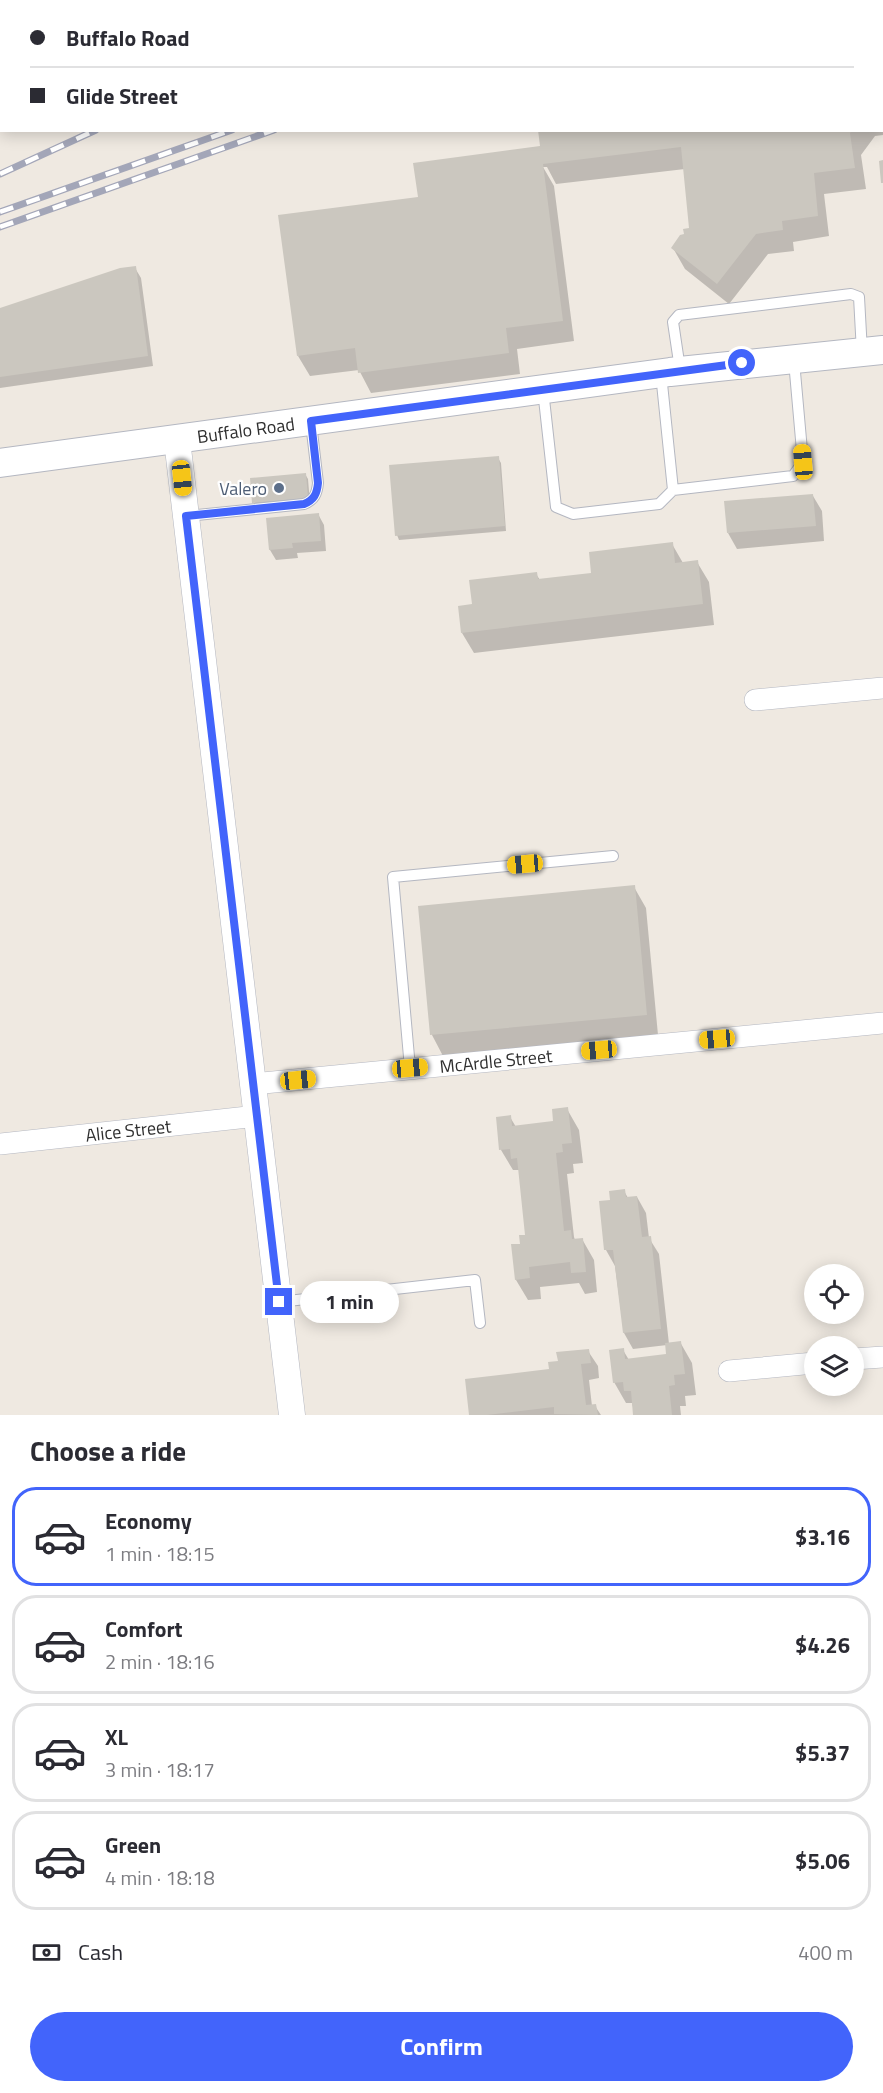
<!DOCTYPE html>
<html lang="en">
<head>
<meta charset="utf-8">
<style>
	:root { --surface:#fff; --page:#f2f2f3; --text:#2b2b33; --muted:#7c7c81; --line:#e1e1e2; --accent:#4264fb }
	body { margin:0; font-family:"Titillium Web",sans-serif; background:var(--page); color:var(--text); height:100vh; display:flex; flex-direction:column; font-size:22px; white-space:nowrap }
	* { box-sizing:border-box; margin:0 }
	p { font-size:20px; color:var(--muted) }
	.icon { flex:none; width:33px; height:33px; fill:none; stroke:currentColor; stroke-width:2; stroke-linecap:round; stroke-linejoin:round }
	.map { position:relative; height:1415px; overflow:hidden }
	.panel { display:flex; flex-direction:column; background:var(--surface); flex:1 }
	.panel>* { flex:none }
	.top-card { position:absolute; left:0px; top:0px; width:884px; height:132px; box-shadow:0 3px 15px #0003; display:grid; align-content:center; height:132px; padding:0 30px; background:var(--surface) }
	.buttons { position:absolute; left:804px; top:1264px; display:grid; gap:12px }
	.buttons a { display:grid; place-items:center; width:60px; height:60px; border-radius:50%; background:var(--surface); box-shadow:0 3px 15px #0003; font-size:30px }
	.end { position:absolute; width:27px; height:27px; margin:-14px; border:8px solid #4264fb; background:#fff; box-shadow:0 0 0 3px #fff }
	.from { border-radius:50% }
	.bubble { position:absolute; height:42px; border-radius:21px; background:var(--surface); box-shadow:0 3px 15px #0003; font-size:20px; font-weight:700; line-height:42px; text-align:center }
	.car { position:absolute; width:18px; height:36px; margin:-18px -9px; border-radius:8px; box-shadow:0 0 4px 2px #0007; background:linear-gradient(#f5c518 24%,#345 0 40%,#f5c518 0 76%,#345 0 86%,#f5c518 0) }
	.top-card b { display:flex; align-items:center; gap:21px; height:57px; font-size:22px }
	.top-card b+b { border-top:2px solid var(--line) }
	.top-card i { width:15px; height:15px; background:var(--text) }
	ul { padding:0; list-style:none }
	li { display:flex; align-items:center; gap:18px; height:99px; margin:0 12px 9px; padding:0 18px; border:3px solid var(--line); border-radius:24px }
	li div { flex:1 }
	li b { display:block; font-size:22px }
	li em { font-style:normal; font-weight:700 }
	li.current { border-color:var(--accent) }
	li>.icon { width:54px; height:54px; stroke-width:1.5 }
	h2 { padding:0 30px; font-size:27px; line-height:72px }
	.pay { display:flex; align-items:center; gap:15px; height:66px; padding:0 30px; font-size:22px }
	.pay p { margin-inline-start:auto }
	.primary-button { display:flex; gap:12px; margin-top:auto; padding:12px 30px }
	.primary-button a { flex:1; height:69px; border-radius:36px; background:var(--accent); color:#fff; font-size:24px; font-weight:700; line-height:69px; text-align:center }
	.map>svg:first-child { display:block }
	.shadow { fill:#0003 }
	.building { fill:#cbc7bf }
	.lines { fill:none; stroke-linecap:round; stroke-linejoin:round }
	.service-casing { stroke:#b4b7c1; stroke-width:12 }
	.minor-casing { stroke:#b4b7c1; stroke-width:22 }
	.tertiary-casing { stroke:#b4b7c1; stroke-width:27 }
	.secondary-casing { stroke:#b4b7c1; stroke-width:30 }
	.service { stroke:#fff; stroke-width:10 }
	.minor { stroke:#fff; stroke-width:21 }
	.tertiary { stroke:#fff; stroke-width:26 }
	.secondary { stroke:#fff; stroke-width:28 }
	.rail-casing { stroke:#a3a6b8; stroke-width:7 }
	.rail { stroke:#fff; stroke-width:4.5; stroke-dasharray:14; stroke-linecap:butt }
	.route { stroke:#4264fb; stroke-width:8 }
	.service-dot { fill:#5c6f8a; stroke:#fff; stroke-width:2 }
	.labels { text-anchor:middle; dominant-baseline:central; stroke-width:4.5; stroke-linejoin:round; paint-order:stroke }
	.street-label { font-size:18px; fill:#2e2e2e; stroke:#fff }
	.service-label { font-size:18px; fill:#4e5e75; stroke:#fff; text-anchor:end }
</style>
</head>
<body>
<div class="map">
<svg width="883" height="1415" viewBox="0 0 883 1415">
	<rect width="100%" height="100%" fill="#efe9e1"/>
	<path class="shadow" d="M 882,11 L 883,135 L 875,136 L 861,155 L 866,189 L 824,194 L 829,236 L 793,242 L 794,251 L 768,254 L 729,304 L 685,269 L 673,248 L 691,229 L 685,169 L 556,184 L 547,167 L 543,167 L 554,186 L 574,341 L 517,349 L 520,374 L 371,393 L 359,370 L 310,376 L 298,356 L 419,198 L 542,147 L 539,130 L 882,130 Z
		M 135,268 L 141,278 L 153,366 L 0,388 L 0,310 Z
		M 498,458 L 501,463 L 506,531 L 399,540 L 397,535 Z
		M 305,474 L 308,479 L 310,503 L 257,507 L 254,503 Z
		M 813,496 L 822,511 L 824,541 L 737,549 L 728,533 Z
		M 318,514 L 324,525 L 326,551 L 297,553 L 298,558 L 276,560 L 270,550 L 267,519 Z
		M 672,544 L 683,563 L 697,562 L 709,582 L 714,625 L 474,653 L 462,633 L 473,606 L 536,574 L 540,580 L 593,574 Z
		M 634,887 L 646,908 L 658,1035 L 443,1056 L 432,1035 L 420,908 Z
		M 567,1109 L 579,1130 L 583,1163 L 573,1164 L 574,1173 L 567,1174 L 574,1237 L 575,1240 L 582,1239 L 594,1260 L 597,1292 L 585,1294 L 579,1283 L 540,1287 L 541,1299 L 528,1300 L 516,1280 L 521,1245 L 527,1236 L 519,1170 L 513,1170 L 501,1150 L 510,1117 L 516,1127 L 555,1123 Z
		M 624,1191 L 628,1198 L 637,1197 L 646,1213 L 649,1238 L 659,1254 L 669,1344 L 680,1342 L 692,1363 L 696,1395 L 685,1396 L 686,1406 L 680,1406 L 681,1415 L 635,1415 L 632,1403 L 626,1403 L 614,1382 L 623,1350 L 629,1360 L 668,1355 L 667,1345 L 633,1349 L 624,1333 L 615,1266 L 606,1250 L 601,1202 L 611,1201 Z
		M 588,1351 L 598,1366 L 599,1378 L 589,1380 L 592,1406 L 595,1406 L 601,1415 L 471,1415 L 551,1370 L 559,1363 Z"/>
	<path class="building" d="M 538,130 L 852,130 L 850,133 L 855,168 L 814,173 L 818,216 L 782,221 L 783,230 L 756,234 L 717,284 L 671,248 L 680,235 L 684,234 L 683,229 L 689,228 L 681,147 L 543,164 L 563,321 L 506,328 L 509,353 L 358,373 L 355,348 L 297,356 L 278,215 L 418,197 L 413,163 L 540,146 Z
		M 883,160 L 883,183 L 881,183 L 879,161 Z
		M 136,266 L 148,356 L 0,377 L 0,308 L 120,268 Z
		M 499,456 L 505,526 L 395,536 L 389,465 Z
		M 306,473 L 308,498 L 252,503 L 250,478 Z
		M 813,494 L 816,526 L 727,533 L 724,501 Z
		M 319,513 L 321,541 L 292,543 L 293,548 L 269,550 L 266,518 Z
		M 673,542 L 675,563 L 698,560 L 703,604 L 461,633 L 458,606 L 472,604 L 469,580 L 537,572 L 538,579 L 591,573 L 589,552 Z
		M 635,885 L 647,1015 L 430,1035 L 418,906 Z
		M 568,1107 L 572,1143 L 562,1144 L 563,1152 L 556,1153 L 564,1231 L 571,1230 L 572,1239 L 583,1238 L 586,1272 L 571,1273 L 570,1262 L 529,1267 L 530,1278 L 515,1280 L 511,1244 L 520,1244 L 519,1235 L 525,1235 L 517,1158 L 511,1159 L 510,1149 L 499,1150 L 496,1117 L 511,1115 L 512,1126 L 553,1121 L 552,1109 Z
		M 625,1189 L 626,1197 L 637,1196 L 642,1237 L 651,1236 L 661,1329 L 623,1333 L 613,1250 L 604,1250 L 599,1201 L 610,1200 L 609,1191 Z
		M 681,1341 L 685,1374 L 674,1375 L 675,1385 L 669,1386 L 672,1415 L 633,1415 L 631,1391 L 624,1391 L 623,1382 L 613,1383 L 609,1350 L 624,1348 L 625,1359 L 666,1354 L 665,1343 Z
		M 589,1349 L 591,1363 L 581,1364 L 586,1405 L 596,1404 L 598,1415 L 554,1414 L 554,1407 L 487,1415 L 469,1415 L 465,1379 L 549,1369 L 548,1362 L 558,1361 L 556,1352 Z"/>
	<g class="lines">
		<g class="service-casing">
			<path id="service" d="M 76,0 L 76,2
				M 106,2 L 110,0
				M 0,25 L 2,25
				M 680,369 L 673,322 L 679,315 L 851,294 L 859,297 L 862,352
				M 661,374 L 673,490
				M 543,390 L 556,507 L 573,514 L 659,504 L 673,490 L 793,476 L 803,462 L 794,361
				M 187,516 L 304,504 C 314,500 317,494 318,483 L 311,423
				M 410,1068 L 393,877 L 613,856
				M 279,1302 L 475,1280 L 480,1323"/>
		</g>
		<g class="minor-casing">
			<g id="minor">
				<path d="M 755,700 L 883,688"/>
				<path id="s1" d="M 253,1084 L 883,1023"/>
				<path id="s2" d="M 0,1144 L 257,1116"/>
				<path d="M 854,1359 L 883,1357"/>
				<path d="M 729,1371 L 814,1363"/>
			</g>
		</g>
		<g class="tertiary-casing">
			<path id="tertiary" d="M 177,440 L 292,1415"/>
		</g>
		<g class="secondary-casing">
			<g id="secondary">
				<path id="s3" d="M 0,463 L 670,372 L 883,350"/>
			</g>
		</g>
		<use href="#service" class="service"/>
		<use href="#minor" class="minor"/>
		<use href="#tertiary" class="tertiary"/>
		<use href="#secondary" class="secondary"/>
		<g class="rail-casing">
			<path id="rail" d="M 314,2 L 316,0
				M 597,2 L 601,0
				M 641,2 L 645,0
				M 835,2 L 840,0
				M 0,174 L 96,130
				M 0,212 L 232,130
				M 0,227 L 274,130"/>
		</g>
		<use href="#rail" class="rail"/>
	</g>
	<g class="lines">
		<path class="route" d="M 279,1302 L 186,516 L 304,504 C 314,500 317,494 318,483 L 311,421 L 742,363"/>
	</g>
	<circle class="service-dot" cx="279" cy="488" r="6"/>
	<g class="labels">
		<g class="street-label">
			<text stroke="none"><textPath href="#s3" startOffset="248">Buffalo Road</textPath></text>
			<text stroke="none"><textPath href="#s1" startOffset="244">McArdle Street</textPath></text>
			<text stroke="none"><textPath href="#s2" startOffset="129">Alice Street</textPath></text>
		</g>
		<g class="service-label">
			<text x="267" y="488">Valero</text>
		</g>
	</g>
</svg>
<div class="buttons">
<a><svg class="icon" aria-label="locate" viewBox="0 0 24 24"><circle cx="12" cy="12" r="6"/><path d="M12 2v4M12 18v4M2 12h4M18 12h4"/></svg></a>
<a><svg class="icon" aria-label="layers" viewBox="0 0 24 24"><path d="M12 4l9 5-9 5-9-5zM3 14l9 5 9-5"/></svg></a>
</div>
<i class="end from" style="left:742px;top:363px"></i>
<i class="end" style="left:279px;top:1302px"></i>
<div class="bubble" style="left:300px;top:1281px;width:99px">1 min</div>
<i class="car" style="left:803px;top:462px;rotate:355deg"></i>
<i class="car" style="left:182px;top:478px;rotate:174deg"></i>
<i class="car" style="left:525px;top:864px;rotate:265deg"></i>
<i class="car" style="left:717px;top:1039px;rotate:265deg"></i>
<i class="car" style="left:599px;top:1050px;rotate:265deg"></i>
<i class="car" style="left:410px;top:1068px;rotate:85deg"></i>
<i class="car" style="left:298px;top:1080px;rotate:84deg"></i>
<div class="top-card">
<b><i class="from"></i>Buffalo Road</b>
<b><i></i>Glide Street</b>
</div>
</div>
<section class="panel">
<h2>Choose a ride</h2>
<ul>
<li class="current"><svg class="icon" aria-label="car" viewBox="0 0 24 24"><path d="M5 17H2v-5l4-1 3-4h7l3 4 3 1v5h-3M9 17h6M6 11h13"/><circle cx="7" cy="17" r="2"/><circle cx="17" cy="17" r="2"/></svg><div><b>Economy</b><p>1 min · 18:15</p></div><em>$3.16</em></li>
<li><svg class="icon" aria-label="car" viewBox="0 0 24 24"><path d="M5 17H2v-5l4-1 3-4h7l3 4 3 1v5h-3M9 17h6M6 11h13"/><circle cx="7" cy="17" r="2"/><circle cx="17" cy="17" r="2"/></svg><div><b>Comfort</b><p>2 min · 18:16</p></div><em>$4.26</em></li>
<li><svg class="icon" aria-label="car" viewBox="0 0 24 24"><path d="M5 17H2v-5l4-1 3-4h7l3 4 3 1v5h-3M9 17h6M6 11h13"/><circle cx="7" cy="17" r="2"/><circle cx="17" cy="17" r="2"/></svg><div><b>XL</b><p>3 min · 18:17</p></div><em>$5.37</em></li>
<li><svg class="icon" aria-label="car" viewBox="0 0 24 24"><path d="M5 17H2v-5l4-1 3-4h7l3 4 3 1v5h-3M9 17h6M6 11h13"/><circle cx="7" cy="17" r="2"/><circle cx="17" cy="17" r="2"/></svg><div><b>Green</b><p>4 min · 18:18</p></div><em>$5.06</em></li>
</ul>
<div class="pay"><svg class="icon" aria-label="cash" viewBox="0 0 24 24"><path d="M3 7h18v10H3z"/><circle cx="12" cy="12" r="2"/></svg>Cash<p>400 m</p></div>
<div class="primary-button"><a>Confirm</a></div>
</section>
</body>
</html>
